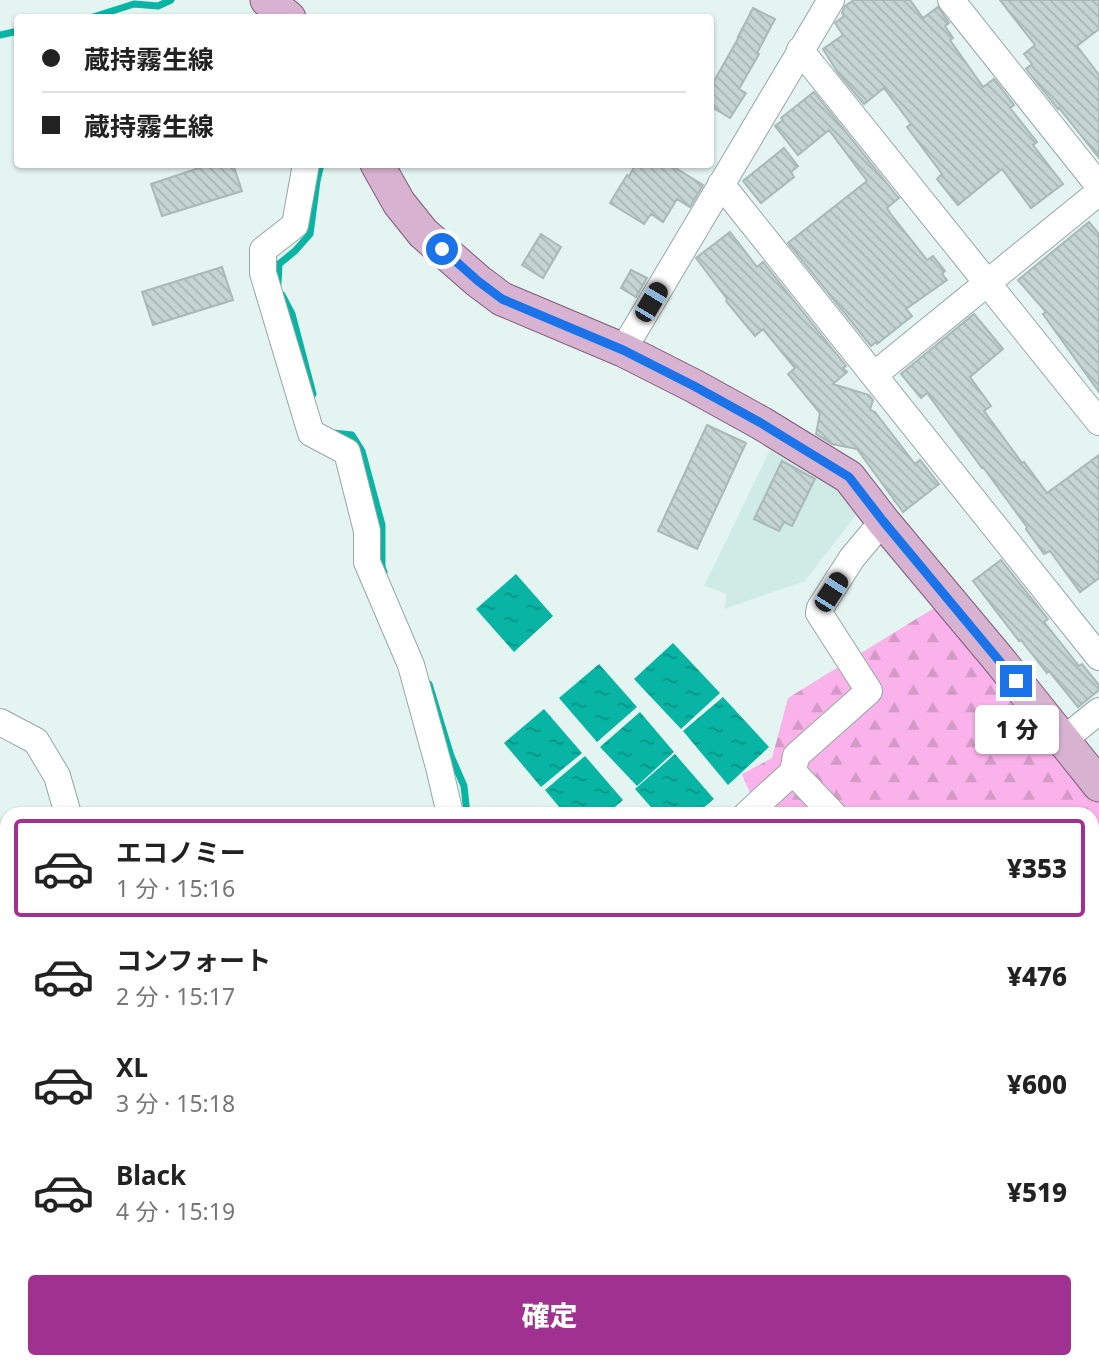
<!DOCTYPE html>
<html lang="ja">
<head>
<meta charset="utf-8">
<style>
	:root { --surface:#fff; --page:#f2f2f2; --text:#222; --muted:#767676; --line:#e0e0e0; --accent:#a03190 }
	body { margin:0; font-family:"Noto Sans","Noto Sans JP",sans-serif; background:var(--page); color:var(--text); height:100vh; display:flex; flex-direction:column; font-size:26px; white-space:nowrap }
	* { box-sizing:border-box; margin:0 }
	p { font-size:23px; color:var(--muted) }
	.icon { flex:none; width:38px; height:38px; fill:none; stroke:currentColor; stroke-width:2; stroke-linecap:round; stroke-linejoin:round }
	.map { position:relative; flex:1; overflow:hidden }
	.details { position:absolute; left:0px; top:807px; width:1099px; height:562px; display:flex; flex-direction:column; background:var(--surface); border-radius:21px 21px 0 0; box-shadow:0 2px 5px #0004 }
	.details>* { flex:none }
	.banner { position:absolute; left:14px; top:14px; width:700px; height:154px; border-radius:7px; box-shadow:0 2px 5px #0004; display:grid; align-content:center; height:154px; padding:0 28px; background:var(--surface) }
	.end { position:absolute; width:32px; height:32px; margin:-16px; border:9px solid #1a73e8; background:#fff; box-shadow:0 0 0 4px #fff }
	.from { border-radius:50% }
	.bubble { position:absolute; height:49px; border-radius:7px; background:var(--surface); box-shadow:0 2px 5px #0004; font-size:23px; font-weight:800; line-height:49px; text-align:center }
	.car { position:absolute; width:21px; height:42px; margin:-21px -10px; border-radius:9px; box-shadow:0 0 5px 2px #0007; background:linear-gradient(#222 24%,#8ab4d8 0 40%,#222 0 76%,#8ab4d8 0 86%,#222 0) }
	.banner b { display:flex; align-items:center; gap:24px; height:66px; font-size:26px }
	.banner b+b { border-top:2px solid var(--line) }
	.banner i { width:18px; height:18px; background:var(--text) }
	ul { padding:12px 0 0; list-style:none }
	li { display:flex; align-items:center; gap:21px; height:98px; margin:0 14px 10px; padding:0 14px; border:4px solid transparent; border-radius:7px }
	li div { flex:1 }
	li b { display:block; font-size:26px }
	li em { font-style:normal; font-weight:800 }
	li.selected { border-color:var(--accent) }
	li>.icon { width:63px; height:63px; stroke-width:1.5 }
	.button { display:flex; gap:14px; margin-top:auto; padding:14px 28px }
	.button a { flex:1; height:80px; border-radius:7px; background:var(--accent); color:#fff; font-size:28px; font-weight:800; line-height:80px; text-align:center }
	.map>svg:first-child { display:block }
	.built { fill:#d0ebe6 }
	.forest { fill:url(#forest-firs) }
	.water { fill:url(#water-ripples) }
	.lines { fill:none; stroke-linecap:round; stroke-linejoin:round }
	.stream { stroke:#08b5a4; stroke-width:7 }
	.building { fill:url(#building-back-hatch); stroke:#a9b9b6; stroke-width:2 }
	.minor-casing { stroke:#97a7a4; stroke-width:28 }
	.major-casing { stroke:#805a7a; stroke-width:35 }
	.minor { stroke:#fff; stroke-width:26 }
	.major { stroke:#d8b3d1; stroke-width:33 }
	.route { stroke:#1a73e8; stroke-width:9 }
</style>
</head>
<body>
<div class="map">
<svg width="1099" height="1367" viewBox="0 0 1099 1367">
	<defs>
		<pattern id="forest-firs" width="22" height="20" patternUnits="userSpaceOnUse" patternTransform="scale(1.75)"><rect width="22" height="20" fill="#fab3ea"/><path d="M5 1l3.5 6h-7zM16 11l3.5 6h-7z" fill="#d599c8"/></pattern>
		<pattern id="water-ripples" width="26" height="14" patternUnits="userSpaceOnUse" patternTransform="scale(1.75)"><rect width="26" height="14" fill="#08b5a4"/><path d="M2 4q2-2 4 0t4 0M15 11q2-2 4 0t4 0" fill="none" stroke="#079284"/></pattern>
		<pattern id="building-back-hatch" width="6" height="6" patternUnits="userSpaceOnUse" patternTransform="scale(1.75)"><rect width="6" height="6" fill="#c4d5d2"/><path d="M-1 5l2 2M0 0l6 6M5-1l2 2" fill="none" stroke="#a7b6b3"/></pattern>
	</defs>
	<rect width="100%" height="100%" fill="#e3f4f1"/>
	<path class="built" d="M 773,444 L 842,486 L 859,511 L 805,581 L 724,609 L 727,594 L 704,586 Z"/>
	<path class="forest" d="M 939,605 L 1099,804 L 1099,1090 L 1092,1093 L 1092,814 L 759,814 L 742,774 L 772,758 L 788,698 Z"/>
	<path class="water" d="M 516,574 L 553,616 L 514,652 L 476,609 Z
		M 673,643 L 720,693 L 681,729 L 634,679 Z
		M 599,664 L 637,707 L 597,742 L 559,698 Z
		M 723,697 L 769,747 L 728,785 L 683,731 Z
		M 544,709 L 582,753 L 541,787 L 504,743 Z
		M 640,712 L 674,752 L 637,786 L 600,747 Z
		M 675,754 L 714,799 L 696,814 L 657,814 L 635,789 Z
		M 585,756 L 623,800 L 607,814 L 565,814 L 545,790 Z"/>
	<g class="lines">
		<path class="stream" d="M 90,18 L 134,4 L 158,6 L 171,0
			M 0,35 L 18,31
			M 278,284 L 279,264 L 295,251 L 310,234 L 317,181 L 321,164
			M 282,295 L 292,314 L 313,394
			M 333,433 L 352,435 L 362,451 L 382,525 L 382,567 L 384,572
			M 429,684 L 451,756 L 464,786 L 467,814"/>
	</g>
	<path class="building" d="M 854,0 L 910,0 L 923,18 L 938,7 L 949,23 L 945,26 L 953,38 L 950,40 L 983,87 L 994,79 L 1014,105 L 1010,108 L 1037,142 L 1033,145 L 1063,184 L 1031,208 L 1002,169 L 958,205 L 937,179 L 942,174 L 907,127 L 911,124 L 884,88 L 864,104 L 838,73 L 823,49 L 843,35 L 835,23 L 844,16 L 842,13 L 845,6 Z
		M 1000,0 L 1099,0 L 1099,29 L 1077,46 L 1099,75 L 1099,158 L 1059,108 L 1058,109 L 1026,69 L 1032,64 L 1024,54 L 1035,45 Z
		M 753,8 L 775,19 L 757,53 L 759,54 L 739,89 L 746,93 L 730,118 L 710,106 L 710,88 L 739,37 L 738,37 Z
		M 814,92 L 897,196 L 899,198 L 887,208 L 890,213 L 927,260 L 933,256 L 945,271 L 942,274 L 947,280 L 906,309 L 912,316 L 877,344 L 876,342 L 871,346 L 788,243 L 867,181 L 829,130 L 798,155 L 775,126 L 783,120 L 781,118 Z
		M 784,148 L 798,166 L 791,172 L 794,177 L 761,203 L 743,181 Z
		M 211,164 L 233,164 L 242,191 L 162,216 L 151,184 Z
		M 636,164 L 669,164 L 703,185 L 690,207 L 677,199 L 663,222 L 651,214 L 644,224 L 610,203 L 627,175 L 629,176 Z
		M 1089,222 L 1099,234 L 1099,392 L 1043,314 L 1046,312 L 1018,280 Z
		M 730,232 L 757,267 L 763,262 L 846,366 L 843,368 L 847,372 L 833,384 L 869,395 L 873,400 L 870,410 L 875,412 L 915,464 L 920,460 L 939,484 L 903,512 L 857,449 L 832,444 L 816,434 L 820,413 L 788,374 L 795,368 L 763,329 L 755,336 L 726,301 L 727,299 L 696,258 Z
		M 541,234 L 561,247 L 543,278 L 522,265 Z
		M 222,267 L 233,300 L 153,325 L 142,292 Z
		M 631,270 L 647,278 L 636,297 L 621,288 Z
		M 974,314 L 1003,349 L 970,377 L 991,406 L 984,411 L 1022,463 L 1024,462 L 1047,493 L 1099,455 L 1099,578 L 1080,592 L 1050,551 L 1044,554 L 1026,529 L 1027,527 L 983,467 L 982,468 L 927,393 L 921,398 L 901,374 Z
		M 707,425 L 746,443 L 697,549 L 658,531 Z
		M 782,461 L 815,479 L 792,526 L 784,522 L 779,531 L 754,519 Z
		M 1001,560 L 1048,619 L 1044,622 L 1079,666 L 1082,664 L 1099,685 L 1099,690 L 1078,707 L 1049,671 L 1047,673 L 1021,640 L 1019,641 L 973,581 Z"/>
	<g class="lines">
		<g class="minor-casing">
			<path id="minor" d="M 951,0 L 1099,186
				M 800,50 L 1099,422
				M 306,164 L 295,225 L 263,250 L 263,273 L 311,433 L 347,452 L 367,531 L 367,562 L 411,665 L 439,767 L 450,814
				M 721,184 L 1099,657
				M 623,350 L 831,0
				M 874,375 L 1099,192
				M 0,722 L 36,741 L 57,776 L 68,814
				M 1063,740 L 1099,711
				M 793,772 L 833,814
				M 747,814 L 793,772 L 796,756 L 869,691 L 819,613 L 820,608 L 852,558 L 883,521
				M 1092,1354 L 1099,1362
				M 733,1362 L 739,1367
				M 116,1367 L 119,1362"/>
		</g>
		<g class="major-casing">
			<path id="major" d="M 267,0 L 289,18
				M 377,164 L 399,203 L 423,233 L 478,281 L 502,299 L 623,350 L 694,386 L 761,423 L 849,477 L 883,521 L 1000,661 L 1099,785"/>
		</g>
		<use href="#minor" class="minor"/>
		<use href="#major" class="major"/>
	</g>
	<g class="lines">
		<path class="route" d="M 442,249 L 478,281 L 502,299 L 623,350 L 694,386 L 761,423 L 849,477 L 883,521 L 1016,681"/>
	</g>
</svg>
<i class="end from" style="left:442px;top:249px"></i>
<i class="end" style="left:1016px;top:681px"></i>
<div class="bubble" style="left:975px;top:705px;width:84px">1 分</div>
<i class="car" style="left:651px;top:302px;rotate:31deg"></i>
<i class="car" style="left:831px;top:592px;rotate:33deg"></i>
<div class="banner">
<b><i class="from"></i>蔵持霧生線</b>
<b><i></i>蔵持霧生線</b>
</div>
<section class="details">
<ul>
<li class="selected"><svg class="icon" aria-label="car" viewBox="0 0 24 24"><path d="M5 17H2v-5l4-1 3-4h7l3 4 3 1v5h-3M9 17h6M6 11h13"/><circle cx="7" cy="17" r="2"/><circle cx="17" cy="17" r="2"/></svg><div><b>エコノミー</b><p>1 分 · 15:16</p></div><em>¥353</em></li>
<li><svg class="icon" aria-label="car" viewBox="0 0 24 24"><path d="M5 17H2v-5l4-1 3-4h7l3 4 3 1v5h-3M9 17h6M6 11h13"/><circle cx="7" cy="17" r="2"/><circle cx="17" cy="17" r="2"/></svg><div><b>コンフォート</b><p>2 分 · 15:17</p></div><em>¥476</em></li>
<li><svg class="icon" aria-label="car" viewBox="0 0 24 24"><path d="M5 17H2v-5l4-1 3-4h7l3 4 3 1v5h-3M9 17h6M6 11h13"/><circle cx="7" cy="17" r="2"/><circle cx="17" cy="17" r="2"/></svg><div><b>XL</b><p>3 分 · 15:18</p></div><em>¥600</em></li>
<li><svg class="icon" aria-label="car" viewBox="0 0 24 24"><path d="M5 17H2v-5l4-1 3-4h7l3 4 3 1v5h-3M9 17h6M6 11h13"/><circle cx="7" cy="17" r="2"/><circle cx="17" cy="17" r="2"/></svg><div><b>Black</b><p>4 分 · 15:19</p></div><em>¥519</em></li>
</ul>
<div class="button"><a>確定</a></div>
</section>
</div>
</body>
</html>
